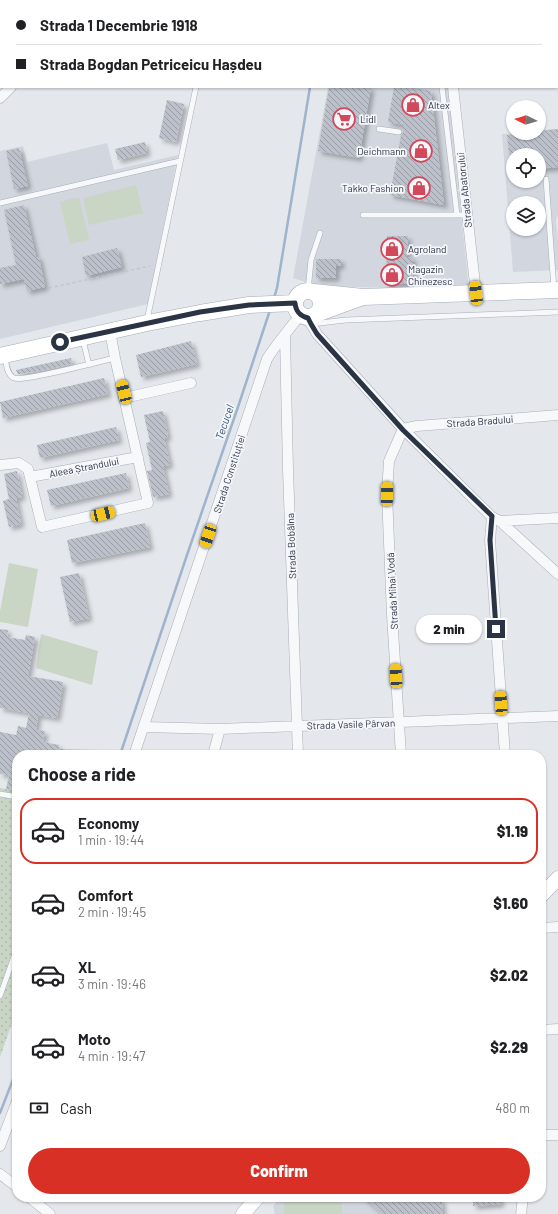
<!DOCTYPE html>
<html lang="en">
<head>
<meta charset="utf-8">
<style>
	:root { --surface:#fff; --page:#f2f2f2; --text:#202124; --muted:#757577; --line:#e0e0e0; --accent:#d93025 }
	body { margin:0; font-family:Barlow,sans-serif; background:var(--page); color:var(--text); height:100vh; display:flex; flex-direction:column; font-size:15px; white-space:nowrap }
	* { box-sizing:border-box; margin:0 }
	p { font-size:13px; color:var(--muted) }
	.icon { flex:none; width:22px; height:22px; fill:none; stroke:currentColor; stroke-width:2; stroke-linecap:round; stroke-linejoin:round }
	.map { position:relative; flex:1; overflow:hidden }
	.side { position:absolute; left:12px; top:750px; width:534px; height:452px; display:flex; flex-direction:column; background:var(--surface); border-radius:16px; box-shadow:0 1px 3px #0004 }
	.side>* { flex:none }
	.guide { position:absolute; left:0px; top:0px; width:558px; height:88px; box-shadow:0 1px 3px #0004; display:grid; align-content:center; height:88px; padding:0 16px; background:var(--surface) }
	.needle { width:26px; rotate:275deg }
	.fabs { position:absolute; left:506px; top:100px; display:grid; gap:8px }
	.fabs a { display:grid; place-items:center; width:40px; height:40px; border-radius:50%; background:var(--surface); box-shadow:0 1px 3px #0004; font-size:20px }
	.end { position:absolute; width:18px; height:18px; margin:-9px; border:5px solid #2b3445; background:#fff; box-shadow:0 0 0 2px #fff }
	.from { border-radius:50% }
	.bubble { position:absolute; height:28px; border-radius:14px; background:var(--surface); box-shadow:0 1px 3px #0004; font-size:13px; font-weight:800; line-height:28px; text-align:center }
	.car { position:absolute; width:12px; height:24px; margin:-12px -6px; border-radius:5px; box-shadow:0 0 3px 1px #0007; background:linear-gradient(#f5c518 24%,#345 0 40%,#f5c518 0 76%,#345 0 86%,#f5c518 0) }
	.guide b { display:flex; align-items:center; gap:14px; height:38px; font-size:15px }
	.guide b+b { border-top:1px solid var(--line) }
	.guide i { width:10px; height:10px; background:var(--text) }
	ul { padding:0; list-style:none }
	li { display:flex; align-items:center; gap:12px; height:66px; margin:0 8px 6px; padding:0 8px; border:2px solid transparent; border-radius:16px }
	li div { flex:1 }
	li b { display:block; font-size:15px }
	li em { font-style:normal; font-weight:800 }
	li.on { border-color:var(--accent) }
	li>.icon { width:36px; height:36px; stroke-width:1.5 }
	h2 { padding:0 16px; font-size:18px; line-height:48px }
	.pay { display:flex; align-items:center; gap:10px; height:44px; padding:0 16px; font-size:15px }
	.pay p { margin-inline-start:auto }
	.action { display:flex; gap:8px; margin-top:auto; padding:8px 16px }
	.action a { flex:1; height:46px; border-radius:24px; background:var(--accent); color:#fff; font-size:16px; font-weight:800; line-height:46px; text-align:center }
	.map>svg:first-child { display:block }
	.built { fill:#d2d6de; fill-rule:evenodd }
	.grass { fill:url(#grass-dots) }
	.pitch { fill:#c9d6c5 }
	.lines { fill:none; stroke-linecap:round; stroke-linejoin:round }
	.stream { stroke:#9fb4cc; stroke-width:2.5 }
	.building { fill:url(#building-back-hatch); filter:url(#shadow) }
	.lane-casing { stroke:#a9aeb7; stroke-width:6 }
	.street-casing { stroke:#a9aeb7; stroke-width:11 }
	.secondary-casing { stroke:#a9aeb7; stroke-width:15 }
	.primary-casing { stroke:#a3abb8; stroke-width:17 }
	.path { stroke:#c2c5cb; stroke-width:1.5; stroke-dasharray:3 3; stroke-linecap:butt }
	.lane { stroke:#f7f8fa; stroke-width:5 }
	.street { stroke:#f7f8fa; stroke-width:10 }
	.secondary { stroke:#fff; stroke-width:14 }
	.primary { stroke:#fff; stroke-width:16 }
	.route { stroke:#2b3445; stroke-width:5 }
	.labels { text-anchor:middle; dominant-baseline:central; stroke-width:3.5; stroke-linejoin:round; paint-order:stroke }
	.poi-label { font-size:10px; fill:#2b3445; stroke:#f4f6f9; text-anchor:start }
	.street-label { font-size:10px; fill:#2b3445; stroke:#f4f6f9 }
	.water-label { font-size:11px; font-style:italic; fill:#34527a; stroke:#f4f6f9 }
</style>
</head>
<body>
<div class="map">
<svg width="558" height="1214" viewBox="0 0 558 1214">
	<defs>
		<pattern id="grass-dots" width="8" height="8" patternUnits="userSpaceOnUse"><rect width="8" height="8" fill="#c9d6c5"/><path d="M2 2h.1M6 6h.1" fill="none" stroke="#adb8ab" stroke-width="1.8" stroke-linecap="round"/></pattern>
		<pattern id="building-back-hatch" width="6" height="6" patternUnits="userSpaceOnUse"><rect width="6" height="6" fill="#bbc0ca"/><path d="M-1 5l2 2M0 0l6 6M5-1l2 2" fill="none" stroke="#989da6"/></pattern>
		<filter id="shadow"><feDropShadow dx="3.5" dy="3.5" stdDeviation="2" flood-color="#0004"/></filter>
	</defs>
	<rect width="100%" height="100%" fill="#e4e7ec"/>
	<path class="built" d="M 328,87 L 448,87 L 469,290 L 318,286 L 293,278 Z
		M 558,129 L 558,214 L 556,220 L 558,241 L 558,270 L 513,272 L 502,134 L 539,133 L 539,130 ZM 513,155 L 539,155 L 539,181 L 513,181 ZM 513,203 L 539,203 L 539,229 L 513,229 Z
		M 107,143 L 114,170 L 178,155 L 148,304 L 0,339 L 0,151 L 23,146 L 27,162 Z
		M 281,1197 L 395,1197 L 395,1214 L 275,1214 L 273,1206 Z"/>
	<path class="grass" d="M 61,749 L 101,750 L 100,755 L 60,755 Z
		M 0,788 L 17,791 L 17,1009 L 0,1057 Z"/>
	<path class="pitch" d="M 136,185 L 143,213 L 89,225 L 83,198 Z
		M 79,197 L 89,240 L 70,244 L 60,202 Z
		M 9,563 L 38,569 L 28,627 L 0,622 L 0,611 Z
		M 41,634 L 98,651 L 92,685 L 36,668 Z
		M 284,1198 L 342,1198 L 342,1214 L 284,1214 Z"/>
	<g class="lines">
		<path class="stream" d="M 323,1 L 323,0
			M 274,298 L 277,288 L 310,87
			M 120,755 L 187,555 L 239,404 L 270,310
			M 0,1113 L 17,1069"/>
	</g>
	<path class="building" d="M 329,87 L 371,87 L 359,158 L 318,151 Z
		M 394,87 L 409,87 L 431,91 L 444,205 L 390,195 L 401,135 L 403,132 L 403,125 L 388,122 Z
		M 167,100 L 184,104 L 176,142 L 159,138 Z
		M 558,129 L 558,167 L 539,169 L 539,155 L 509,155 L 507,135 L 539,133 L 539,131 Z
		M 145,142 L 147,153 L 118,160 L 115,149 Z
		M 19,148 L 28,186 L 14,189 L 6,151 Z
		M 24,205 L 36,257 L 39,257 L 45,287 L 27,291 L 24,279 L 0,284 L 0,268 L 16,265 L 4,210 Z
		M 387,236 L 408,236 L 407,257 L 413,257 L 413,284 L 386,284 Z
		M 117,248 L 122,267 L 86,276 L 82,257 Z
		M 316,259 L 341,259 L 341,266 L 336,266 L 336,278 L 316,278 Z
		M 191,341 L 197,364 L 141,377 L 136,355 Z
		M 71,358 L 72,364 L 45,370 L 20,374 L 18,374 L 16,370 Z
		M 104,378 L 108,394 L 3,418 L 0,402 Z
		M 163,411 L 168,437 L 164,438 L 170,465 L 163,466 L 169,494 L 153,497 L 147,471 L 152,470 L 146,443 L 150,442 L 144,415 Z
		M 116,427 L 119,440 L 40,458 L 37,445 Z
		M 17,471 L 22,497 L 16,498 L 21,524 L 9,527 L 3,501 L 9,499 L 4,474 Z
		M 126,473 L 129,488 L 51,506 L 47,490 Z
		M 145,523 L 150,547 L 72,563 L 67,540 Z
		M 79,573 L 89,618 L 70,622 L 60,577 Z
		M 0,629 L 8,630 L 7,637 L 25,640 L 26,635 L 35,637 L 28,676 L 63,682 L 57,718 L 38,715 L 36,730 L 45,731 L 43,742 L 59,745 L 58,755 L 17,755 L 17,790 L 6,789 L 9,775 L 0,774 L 0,732 L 16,735 L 18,726 L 26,728 L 29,713 L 0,708 Z
		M 362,1197 L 388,1197 L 394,1202 L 410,1201 L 410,1202 L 442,1199 L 443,1214 L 382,1214 Z
		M 473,1197 L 500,1197 L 501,1204 L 473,1206 Z"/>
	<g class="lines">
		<g class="lane-casing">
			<path id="lane" d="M 210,0 L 210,1
				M 442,87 L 457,215
				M 379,129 L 399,132
				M 546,179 L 554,289
				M 0,203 L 180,161
				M 363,215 L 467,215
				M 308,291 L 311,260 L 320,233
				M 147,320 L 196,87
				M 311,324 L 346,320 L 558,312
				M 83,340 L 89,365
				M 5,356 C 6,364 7,375 14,378 C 23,382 101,361 115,358
				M 0,794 L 17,797
				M 0,996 L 17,948"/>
		</g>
		<g class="street-casing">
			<path id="street" d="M 42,0 L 43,1
				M 444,0 L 444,1
				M 557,61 L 558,61
				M 453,87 L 476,293
				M 0,98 L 11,87
				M 308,318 L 311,324 L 317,334 L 403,429 L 492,517 L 500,521 L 558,574
				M 285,336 L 288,469 L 298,755
				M 124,398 L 191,383
				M 0,465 L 19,463 L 28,469 L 42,527 L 148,503 L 115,358 L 110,331
				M 30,477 L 138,457
				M 492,517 L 490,540 L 505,755
				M 500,521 L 558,518
				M 144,727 L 220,729 L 558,716
				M 134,755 L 267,359 C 277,343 289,330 300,315
				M 213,755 L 220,729
				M 401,755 L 392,615 L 387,494 L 389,461 L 403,429 L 417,426 L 558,415
				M 541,928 L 558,927
				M 541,1030 L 558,1029
				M 541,1135 L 558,1135
				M 0,1146 L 17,1101
				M 0,1174 L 17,1187
				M 29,1197 L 50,1214
				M 521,1214 L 523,1197"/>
		</g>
		<g class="secondary-casing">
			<path id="secondary" d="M 541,896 L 558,878
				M 243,1214 L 258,1197"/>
		</g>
		<g class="primary-casing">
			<path id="primary" d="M295 304a13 13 0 1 1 26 0a13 13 0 1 1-26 0Z
				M 314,292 L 363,297 L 558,290
				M 319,313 L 360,298
				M 0,356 L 147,323 L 200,313 L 249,305 L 295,303"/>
		</g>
		<path class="path" d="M 49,288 L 150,266
			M 0,891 L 17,878"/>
		<use href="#lane" class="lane"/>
		<use href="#street" class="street"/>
		<use href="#secondary" class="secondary"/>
		<use href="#primary" class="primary"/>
	</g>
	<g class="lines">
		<path class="route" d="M 60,342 L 200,312 L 249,305 L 295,303 C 296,312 300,316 308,318 L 311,324 L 317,334 L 403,430 L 492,516 L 490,540 L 496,629"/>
	</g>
	<defs>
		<g id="shop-ring" transform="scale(1.15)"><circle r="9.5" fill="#f4f6f9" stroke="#d1495b" stroke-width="1.5"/><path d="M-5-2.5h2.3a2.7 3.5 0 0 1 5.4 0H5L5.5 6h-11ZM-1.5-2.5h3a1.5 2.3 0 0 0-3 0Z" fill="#d1495b"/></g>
		<g id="supermarket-ring" transform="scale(1.15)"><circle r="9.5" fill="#f4f6f9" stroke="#d1495b" stroke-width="1.5"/><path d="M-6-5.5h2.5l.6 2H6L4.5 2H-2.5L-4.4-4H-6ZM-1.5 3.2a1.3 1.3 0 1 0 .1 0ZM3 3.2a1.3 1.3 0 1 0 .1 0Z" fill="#d1495b"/></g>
	</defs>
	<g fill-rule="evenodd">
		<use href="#shop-ring" x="413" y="105"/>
		<use href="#supermarket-ring" x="344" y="119"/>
		<use href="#shop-ring" x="421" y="151"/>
		<use href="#shop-ring" x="419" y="188"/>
		<use href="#shop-ring" x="392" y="249"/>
		<use href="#shop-ring" x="392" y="275"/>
	</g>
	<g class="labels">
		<g class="poi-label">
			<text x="428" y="105">Altex</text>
			<text x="360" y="119">Lidl</text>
			<text x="406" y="151" text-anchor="end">Deichmann</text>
			<text x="404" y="188" text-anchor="end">Takko Fashion</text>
			<text x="408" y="249">Agroland</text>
			<text x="408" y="269">Magazin<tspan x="408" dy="12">Chinezesc</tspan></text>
		</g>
		<g class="street-label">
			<text transform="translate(464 190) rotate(-96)">Strada Abatorului</text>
			<text transform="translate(480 421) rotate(-4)">Strada Bradului</text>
			<text transform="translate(84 467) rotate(-11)">Aleea Ștrandului</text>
			<text transform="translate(229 474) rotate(-72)">Strada Constituției</text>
			<text transform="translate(291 546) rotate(-92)">Strada Bobâlna</text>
			<text transform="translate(392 591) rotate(-93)">Strada Mihai Vodă</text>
			<text transform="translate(351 724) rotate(-2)">Strada Vasile Pârvan</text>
		</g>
		<g class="water-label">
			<text transform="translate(224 422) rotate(-71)">Tecucel</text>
		</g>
	</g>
</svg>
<div class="fabs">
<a><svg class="needle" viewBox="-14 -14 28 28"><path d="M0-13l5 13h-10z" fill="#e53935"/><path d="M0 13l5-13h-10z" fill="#757577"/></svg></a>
<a><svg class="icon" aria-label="locate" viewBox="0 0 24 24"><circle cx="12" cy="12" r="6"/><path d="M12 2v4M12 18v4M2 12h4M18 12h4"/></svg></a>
<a><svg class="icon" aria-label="layers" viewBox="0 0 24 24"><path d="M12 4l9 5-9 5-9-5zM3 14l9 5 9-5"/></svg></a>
</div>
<i class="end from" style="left:60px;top:342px"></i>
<i class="end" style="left:496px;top:629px"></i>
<div class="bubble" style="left:416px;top:615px;width:66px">2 min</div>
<i class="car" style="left:476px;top:293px;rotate:353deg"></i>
<i class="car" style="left:124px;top:392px;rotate:346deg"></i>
<i class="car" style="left:387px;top:494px;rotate:1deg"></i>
<i class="car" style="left:103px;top:514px;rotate:77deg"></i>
<i class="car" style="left:208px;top:536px;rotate:198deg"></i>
<i class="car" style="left:396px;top:676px;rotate:357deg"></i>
<i class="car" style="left:501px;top:703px;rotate:356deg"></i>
<div class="guide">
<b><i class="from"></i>Strada 1 Decembrie 1918</b>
<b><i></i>Strada Bogdan Petriceicu Hașdeu</b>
</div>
<section class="side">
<h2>Choose a ride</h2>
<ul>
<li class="on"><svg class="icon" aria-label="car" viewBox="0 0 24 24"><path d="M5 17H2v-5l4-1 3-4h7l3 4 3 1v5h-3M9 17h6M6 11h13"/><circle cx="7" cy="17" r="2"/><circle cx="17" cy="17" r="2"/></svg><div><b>Economy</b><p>1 min · 19:44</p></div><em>$1.19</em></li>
<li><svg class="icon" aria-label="car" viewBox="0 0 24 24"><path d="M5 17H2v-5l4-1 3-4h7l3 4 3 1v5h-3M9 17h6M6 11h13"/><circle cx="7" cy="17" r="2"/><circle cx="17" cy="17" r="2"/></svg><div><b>Comfort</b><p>2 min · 19:45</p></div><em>$1.60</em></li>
<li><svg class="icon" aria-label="car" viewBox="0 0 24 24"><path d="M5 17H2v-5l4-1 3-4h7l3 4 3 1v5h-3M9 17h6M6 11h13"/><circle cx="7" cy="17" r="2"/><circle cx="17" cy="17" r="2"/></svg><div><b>XL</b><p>3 min · 19:46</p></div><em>$2.02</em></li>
<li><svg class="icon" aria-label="car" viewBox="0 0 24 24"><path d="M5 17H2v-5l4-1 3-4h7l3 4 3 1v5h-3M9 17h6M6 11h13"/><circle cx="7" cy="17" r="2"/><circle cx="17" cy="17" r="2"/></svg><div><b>Moto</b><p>4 min · 19:47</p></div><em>$2.29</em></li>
</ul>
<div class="pay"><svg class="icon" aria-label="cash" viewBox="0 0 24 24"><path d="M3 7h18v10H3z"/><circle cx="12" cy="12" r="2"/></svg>Cash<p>480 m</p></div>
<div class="action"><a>Confirm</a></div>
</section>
</div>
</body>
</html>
